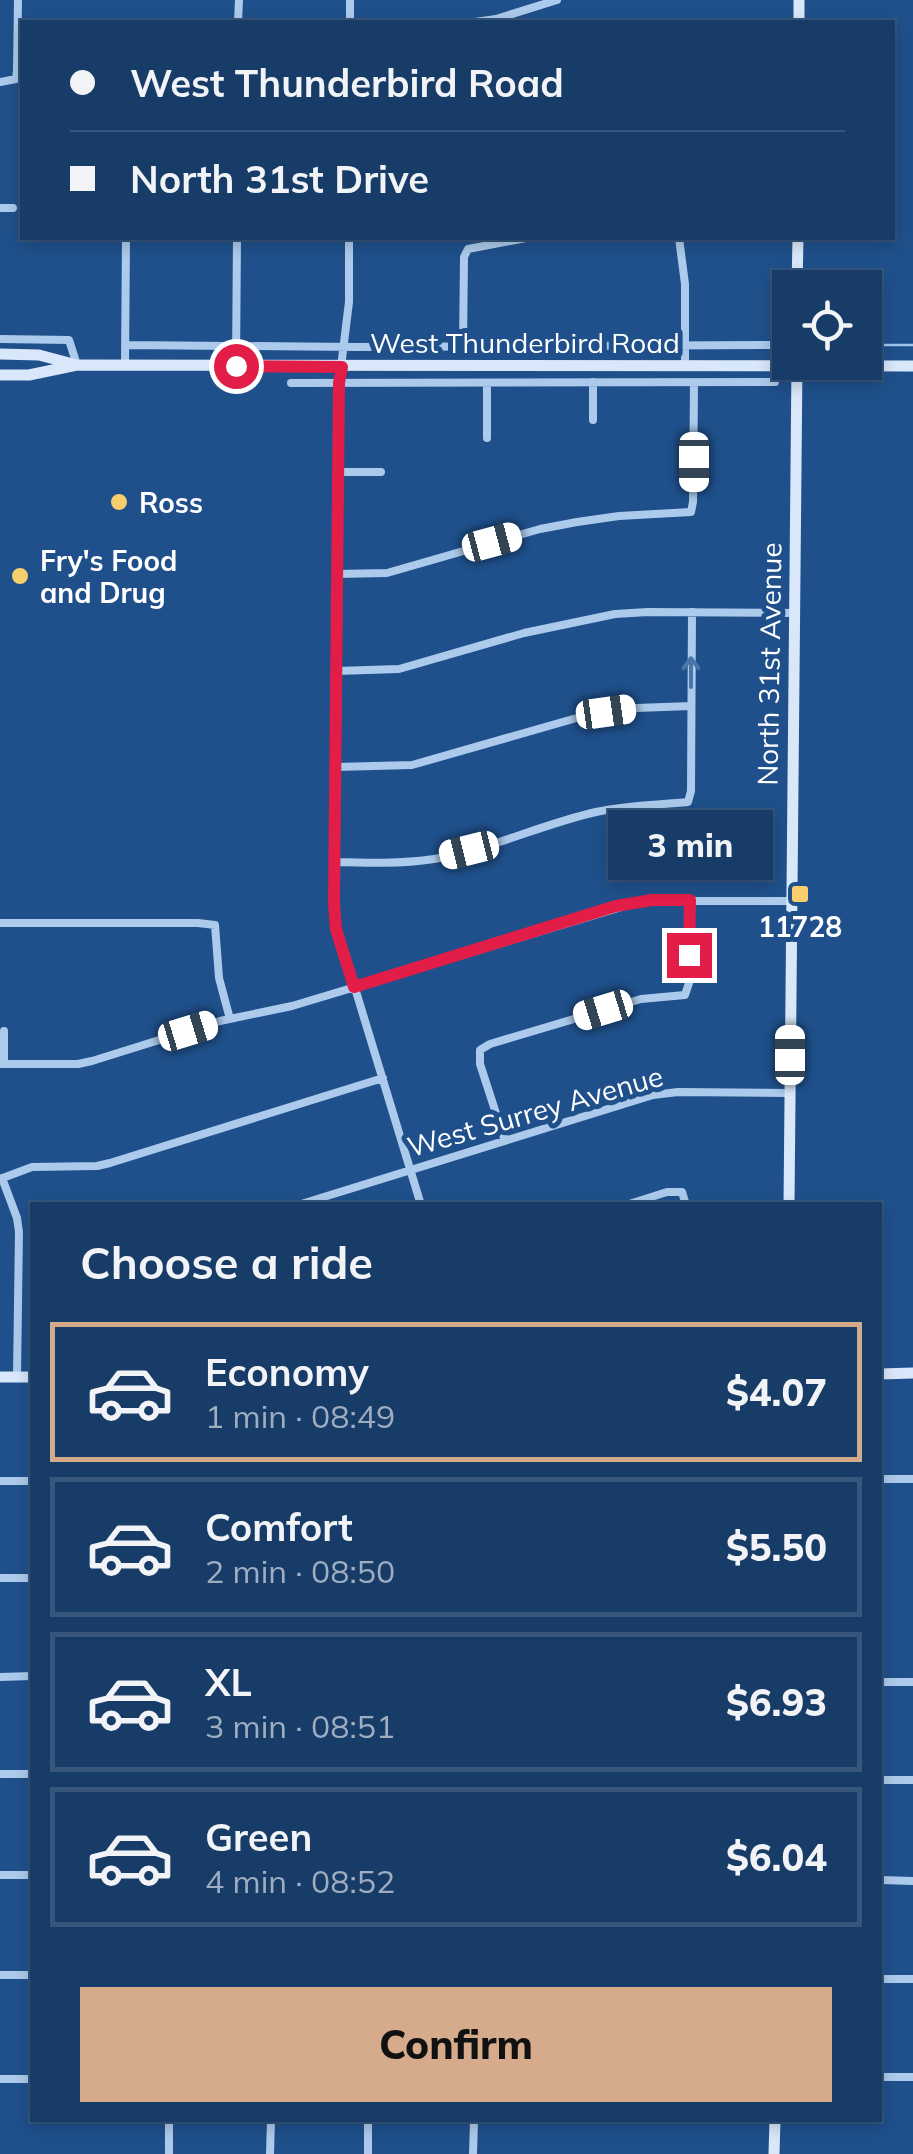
<!DOCTYPE html>
<html lang="en">
<head>
<meta charset="utf-8">
<style>
	:root { --surface:#173c68; --page:#20436e; --text:#f1f3f6; --muted:#9eadc0; --line:#36567c; --accent:#d6ab8b }
	body { margin:0; font-family:Mulish,sans-serif; background:var(--page); color:var(--text); height:100vh; display:flex; flex-direction:column; font-size:38px; white-space:nowrap }
	* { box-sizing:border-box; margin:0 }
	p { font-size:32px; color:var(--muted) }
	.icon { flex:none; width:55px; height:55px; fill:none; stroke:currentColor; stroke-width:2; stroke-linecap:round; stroke-linejoin:round }
	.map { position:relative; flex:1; overflow:hidden }
	.panel { position:absolute; left:30px; top:1202px; width:852px; height:920px; display:flex; flex-direction:column; background:var(--surface); border-radius:0px; box-shadow:0 5px 15px #0003,0 0 0 2px var(--line) }
	.panel>* { flex:none }
	.guide { position:absolute; left:20px; top:20px; width:875px; height:220px; border-radius:0px; box-shadow:0 5px 15px #0003,0 0 0 2px var(--line); display:grid; align-content:center; height:220px; padding:0 50px; background:var(--surface) }
	.tools { position:absolute; left:772px; top:270px; display:grid; gap:20px }
	.tools a { display:grid; place-items:center; width:110px; height:110px; border-radius:0px; background:var(--surface); box-shadow:0 5px 15px #0003,0 0 0 2px var(--line); font-size:50px }
	.end { position:absolute; width:45px; height:45px; margin:-22px; border:12px solid #e11d48; background:#fff; box-shadow:0 0 0 5px #fff }
	.from { border-radius:50% }
	.bubble { position:absolute; height:70px; border-radius:0px; background:var(--surface); box-shadow:0 5px 15px #0003,0 0 0 2px var(--line); font-size:32px; font-weight:800; line-height:70px; text-align:center }
	.car { position:absolute; width:30px; height:60px; margin:-30px -15px; border-radius:12px; box-shadow:0 0 8px 2px #0007; background:linear-gradient(#fff 24%,#345 0 40%,#fff 0 76%,#345 0 86%,#fff 0) }
	.guide b { display:flex; align-items:center; gap:35px; height:95px; font-size:38px }
	.guide b+b { border-top:2px solid var(--line) }
	.guide i { width:25px; height:25px; background:var(--text) }
	ul { padding:0; list-style:none }
	li { display:flex; align-items:center; gap:30px; height:140px; margin:0 20px 15px; padding:0 30px; border:5px solid var(--line); border-radius:0px }
	li div { flex:1 }
	li b { display:block; font-size:38px }
	li em { font-style:normal; font-weight:800 }
	li.current { border-color:var(--accent) }
	li>.icon { width:90px; height:90px; stroke-width:1.5 }
	h2 { padding:0 50px; font-size:45px; line-height:120px }
	.cta { display:flex; gap:20px; margin-top:auto; padding:20px 50px }
	.cta a { flex:1; height:115px; border-radius:0px; background:var(--accent); color:#111; font-size:40px; font-weight:800; line-height:115px; text-align:center }
	.map>svg:first-child { display:block }
	.lines { fill:none; stroke-linecap:round; stroke-linejoin:round }
	.stream { stroke:#9fc5ed; stroke-width:2.5 }
	.street { stroke:#accaeb; stroke-width:8 }
	.secondary { stroke:#d8e7f9; stroke-width:11 }
	.oneway { stroke:#4975a8 }
	.route { stroke:#e11d48; stroke-width:12 }
	.poi-dot { fill:#f9ce6c; stroke:#1f508b; stroke-width:4 }
	.labels { text-anchor:middle; dominant-baseline:central; stroke-width:10; stroke-linejoin:round; paint-order:stroke }
	.street-label { font-size:28px; fill:#fff; stroke:#1f508b }
	.poi-label { font-size:28px; font-weight:bold; fill:#fff; stroke:#1f508b; text-anchor:start }
</style>
</head>
<body>
<div class="map">
<svg width="913" height="2154" viewBox="0 0 913 2154">
	<rect width="100%" height="100%" fill="#1f508b"/>
	<g class="lines">
		<path class="stream" d="M 865,345 L 913,345"/>
		<path class="street" d="M 350,0 L 350,22
			M 238,22 L 239,0
			M 475,22 L 496,19 L 557,0
			M 0,82 L 16,79 L 17,71 L 18,0
			M 0,208 L 13,208
			M 349,238 L 349,302 L 339,383 L 334,904 L 337,929 L 421,1205
			M 679,238 L 685,284 L 685,366
			M 803,288 L 817,288
			M 0,339 L 69,340 L 77,365
			M 126,345 L 356,347 L 775,345
			M 463,346 L 464,257 L 468,249 L 526,238
			M 125,365 L 126,238
			M 236,366 L 237,238
			M 593,382 L 593,420
			M 291,383 L 775,382
			M 487,383 L 487,438
			M 339,472 L 381,472
			M 337,574 L 387,573 L 540,529 L 577,522 L 619,516 L 691,512 L 693,502 L 694,383
			M 336,671 L 399,669 L 524,633 L 615,614 L 648,612 L 795,613
			M 335,767 L 412,765 L 580,717 L 636,708 L 691,706
			M 334,862 C 367,863 401,864 434,859 C 489,850 542,824 596,812 C 627,805 657,805 688,802 L 691,791 L 692,612
			M 0,923 L 198,923 L 215,925 L 219,978 L 230,1019
			M 4,1031 L 4,1064
			M 0,1064 L 78,1064 L 92,1061 L 220,1021 L 292,1006 L 635,903 L 652,901 L 792,901
			M 505,1141 L 480,1064 L 480,1050 L 490,1044 L 641,999 L 685,995 L 689,983 L 689,900
			M 2,1178 L 17,1218 L 19,1232 L 17,1377
			M 0,1179 L 32,1167 L 97,1166 L 110,1163 L 383,1078
			M 298,1205 L 653,1095 L 678,1092 L 790,1093
			M 626,1205 L 667,1192 L 682,1192 L 686,1205
			M 880,1479 L 913,1479
			M 0,1481 L 32,1481
			M 0,1578 L 32,1578
			M 0,1677 L 32,1676
			M 880,1682 L 913,1682
			M 0,1774 L 32,1774
			M 880,1780 L 913,1780
			M 0,1875 L 32,1875
			M 880,1880 L 913,1881
			M 0,1975 L 32,1975
			M 880,1979 L 913,1979
			M 880,2077 L 913,2077
			M 0,2079 L 32,2079
			M 169,2154 L 169,2120
			M 270,2154 L 271,2120
			M 368,2154 L 368,2120
			M 473,2154 L 474,2120"/>
		<path class="secondary" d="M 799,22 L 799,0
			M 797,288 L 798,238
			M 0,354 L 39,355 L 73,364
			M 0,375 L 29,375 L 77,365 L 913,366
			M 789,1205 L 797,362
			M 880,1374 L 913,1373
			M 0,1377 L 32,1377
			M 774,2154 L 775,2120"/>
	</g>
	<defs><path id="oneway-shaft" d="M-6 0H5M1.5-3L5.5 0L1.5 3" fill="none" stroke-width="1.6" stroke-linecap="round" stroke-linejoin="round" transform="scale(2.5)"/></defs>
	<use class="oneway" href="#oneway-shaft" transform="translate(691 672) rotate(-90)"/>
	<g class="lines">
		<path class="route" d="M 236,366 L 342,367 L 339,383 L 334,904 L 336,929 L 354,987 L 616,906 L 652,900 L 690,900 L 689,955"/>
	</g>
	<g class="poi-dot">
		<circle cx="119" cy="502" r="10"/>
		<circle cx="20" cy="576" r="10"/>
		<rect x="790" y="884" width="20" height="20" rx="5"/>
	</g>
	<g class="labels">
		<g class="street-label">
			<text x="525" y="342">West Thunderbird Road</text>
			<text transform="translate(769 664) rotate(-89)">North 31st Avenue</text>
			<text transform="translate(535 1111) rotate(-16)">West Surrey Avenue</text>
		</g>
		<g class="poi-label">
			<text x="139" y="502">Ross</text>
			<text x="40" y="560">Fry's Food<tspan x="40" dy="32">and Drug</tspan></text>
			<text x="800" y="926" text-anchor="middle">11728</text>
		</g>
	</g>
</svg>
<div class="tools">
<a><svg class="icon" aria-label="locate" viewBox="0 0 24 24"><circle cx="12" cy="12" r="6"/><path d="M12 2v4M12 18v4M2 12h4M18 12h4"/></svg></a>
</div>
<i class="end from" style="left:236px;top:366px"></i>
<i class="end" style="left:689px;top:955px"></i>
<div class="bubble" style="left:608px;top:810px;width:165px">3 min</div>
<i class="car" style="left:694px;top:462px;rotate:180deg"></i>
<i class="car" style="left:492px;top:542px;rotate:75deg"></i>
<i class="car" style="left:606px;top:712px;rotate:82deg"></i>
<i class="car" style="left:469px;top:850px;rotate:256deg"></i>
<i class="car" style="left:603px;top:1010px;rotate:253deg"></i>
<i class="car" style="left:188px;top:1031px;rotate:73deg"></i>
<i class="car" style="left:790px;top:1055px;rotate:0deg"></i>
<div class="guide">
<b><i class="from"></i>West Thunderbird Road</b>
<b><i></i>North 31st Drive</b>
</div>
<section class="panel">
<h2>Choose a ride</h2>
<ul>
<li class="current"><svg class="icon" aria-label="car" viewBox="0 0 24 24"><path d="M5 17H2v-5l4-1 3-4h7l3 4 3 1v5h-3M9 17h6M6 11h13"/><circle cx="7" cy="17" r="2"/><circle cx="17" cy="17" r="2"/></svg><div><b>Economy</b><p>1 min · 08:49</p></div><em>$4.07</em></li>
<li><svg class="icon" aria-label="car" viewBox="0 0 24 24"><path d="M5 17H2v-5l4-1 3-4h7l3 4 3 1v5h-3M9 17h6M6 11h13"/><circle cx="7" cy="17" r="2"/><circle cx="17" cy="17" r="2"/></svg><div><b>Comfort</b><p>2 min · 08:50</p></div><em>$5.50</em></li>
<li><svg class="icon" aria-label="car" viewBox="0 0 24 24"><path d="M5 17H2v-5l4-1 3-4h7l3 4 3 1v5h-3M9 17h6M6 11h13"/><circle cx="7" cy="17" r="2"/><circle cx="17" cy="17" r="2"/></svg><div><b>XL</b><p>3 min · 08:51</p></div><em>$6.93</em></li>
<li><svg class="icon" aria-label="car" viewBox="0 0 24 24"><path d="M5 17H2v-5l4-1 3-4h7l3 4 3 1v5h-3M9 17h6M6 11h13"/><circle cx="7" cy="17" r="2"/><circle cx="17" cy="17" r="2"/></svg><div><b>Green</b><p>4 min · 08:52</p></div><em>$6.04</em></li>
</ul>
<div class="cta"><a>Confirm</a></div>
</section>
</div>
</body>
</html>
